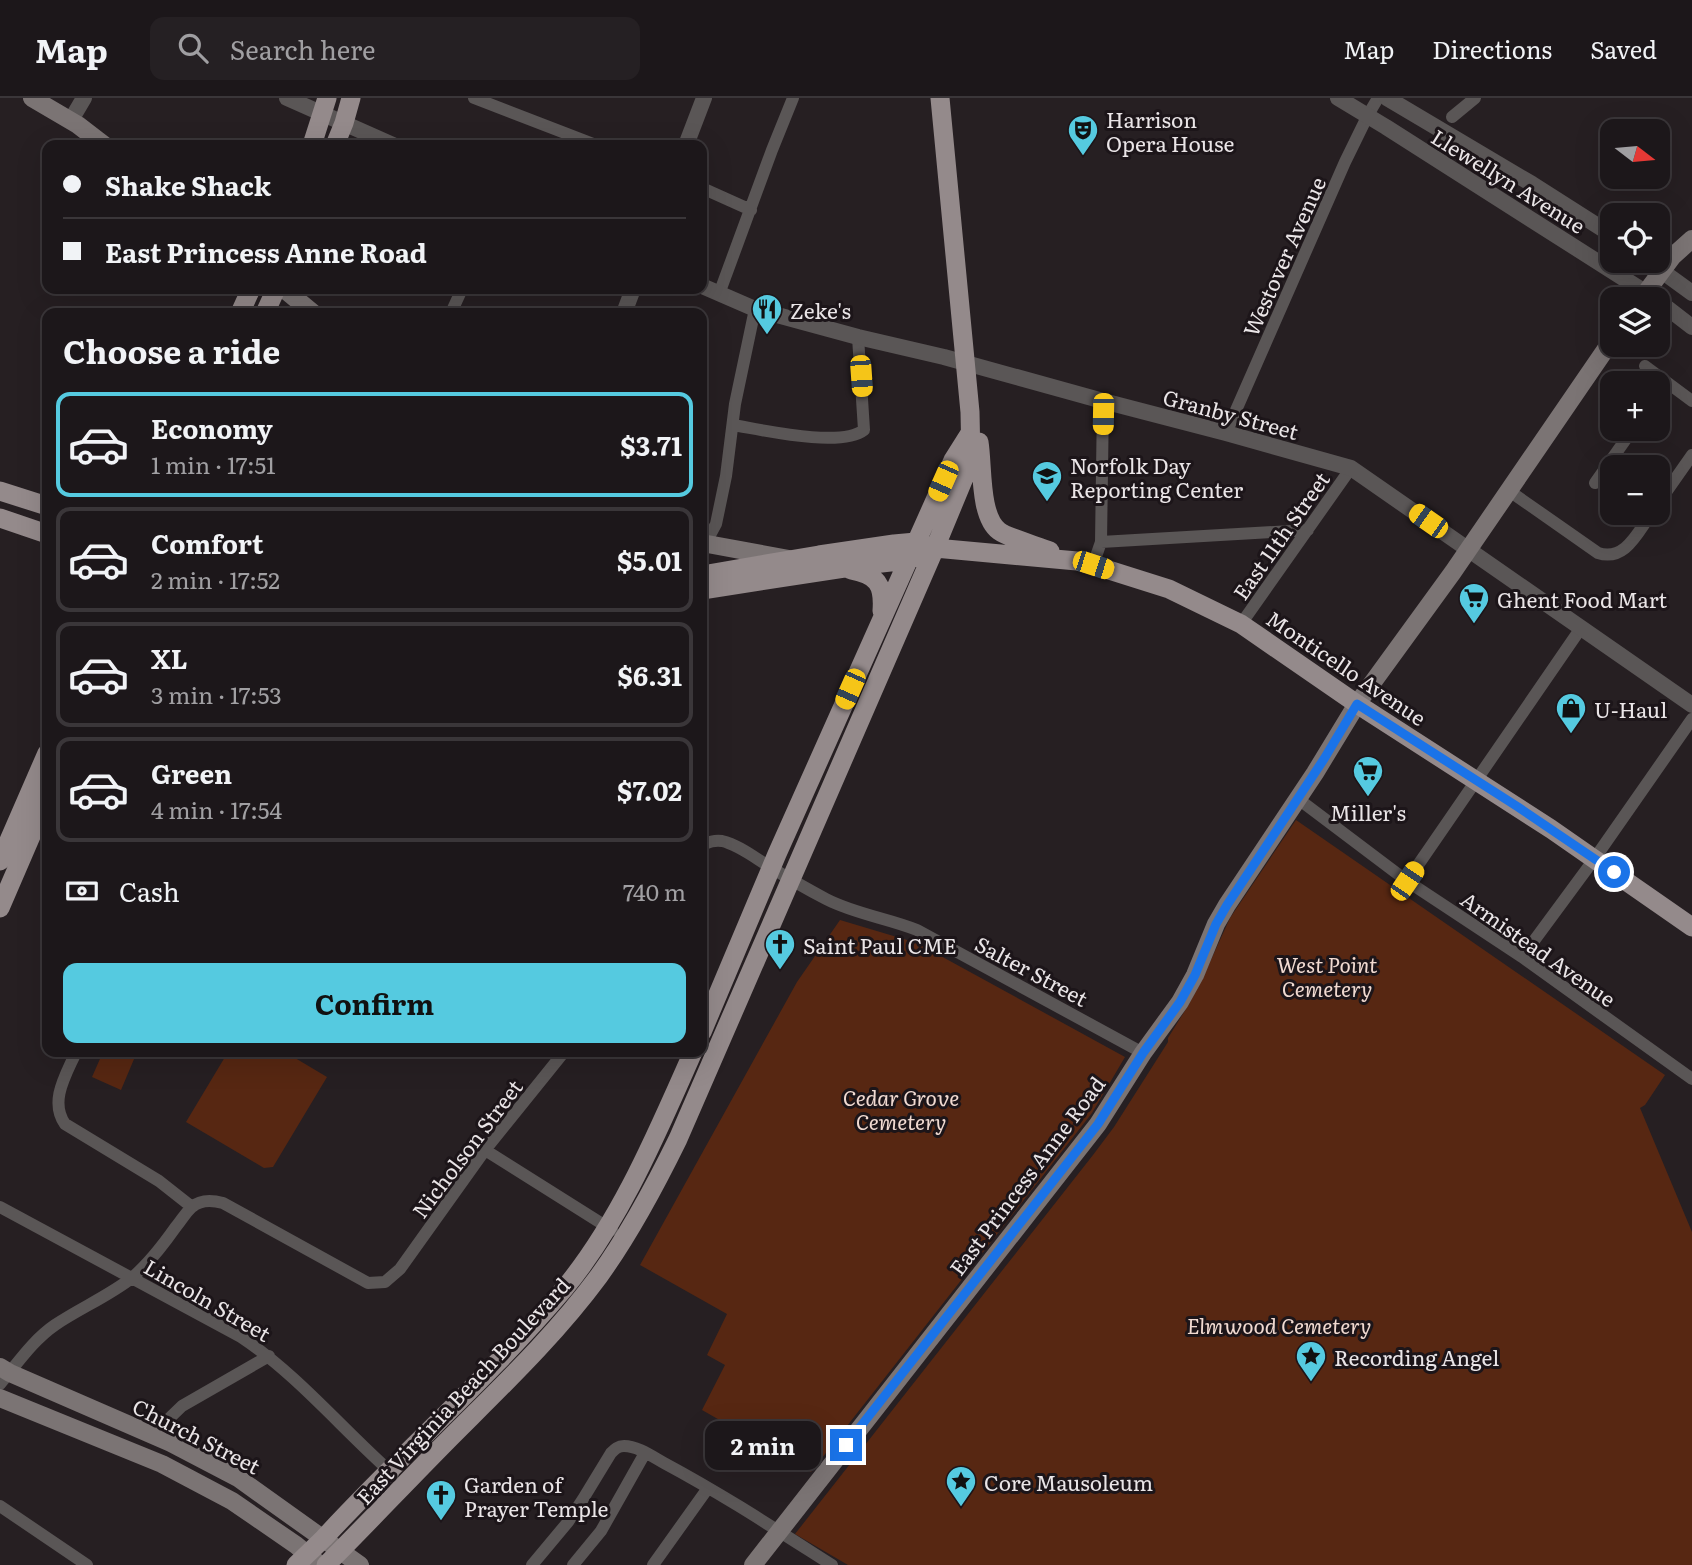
<!DOCTYPE html>
<html lang="en">
<head>
<meta charset="utf-8">
<style>
	:root { --surface:#1c171a; --page:#252023; --text:#f1f3f6; --muted:#a09fa2; --line:#3a3639; --accent:#55cae0 }
	body { margin:0; font-family:Literata,serif; background:var(--page); color:var(--text); height:100vh; display:flex; flex-direction:column; font-size:26px; white-space:nowrap }
	* { box-sizing:border-box; margin:0 }
	p { font-size:23px; color:var(--muted) }
	.icon { flex:none; width:38px; height:38px; fill:none; stroke:currentColor; stroke-width:2; stroke-linecap:round; stroke-linejoin:round }
	.map { position:relative; flex:1; overflow:hidden }
	.drawer { position:absolute; left:42px; top:210px; width:665px; height:749px; display:flex; flex-direction:column; background:var(--surface); border-radius:14px; box-shadow:0 7px 28px #0002,0 0 0 2px var(--line) }
	.drawer>* { flex:none }
	.hud { position:absolute; left:42px; top:42px; width:665px; height:154px; border-radius:14px; box-shadow:0 7px 28px #0002,0 0 0 2px var(--line); display:grid; align-content:center; height:154px; padding:0 21px; background:var(--surface) }
	.needle { width:46px; rotate:106deg }
	.buttons { position:absolute; left:1600px; top:21px; display:grid; gap:14px }
	.buttons a { display:grid; place-items:center; width:70px; height:70px; border-radius:14px; background:var(--surface); box-shadow:0 7px 28px #0002,0 0 0 2px var(--line); font-size:35px }
	.end { position:absolute; width:32px; height:32px; margin:-16px; border:9px solid #1a73e8; background:#fff; box-shadow:0 0 0 4px #fff }
	.from { border-radius:50% }
	.bubble { position:absolute; height:49px; border-radius:14px; background:var(--surface); box-shadow:0 7px 28px #0002,0 0 0 2px var(--line); font-size:23px; font-weight:700; line-height:49px; text-align:center }
	.car { position:absolute; width:21px; height:42px; margin:-21px -10px; border-radius:9px; box-shadow:0 0 5px 2px #0007; background:linear-gradient(#f5c518 24%,#345 0 40%,#f5c518 0 76%,#345 0 86%,#f5c518 0) }
	.hud b { display:flex; align-items:center; gap:24px; height:66px; font-size:26px }
	.hud b+b { border-top:2px solid var(--line) }
	.hud i { width:18px; height:18px; background:var(--text) }
	ul { padding:0; list-style:none }
	li { display:flex; align-items:center; gap:21px; height:105px; margin:0 14px 10px; padding:0 7px; border:4px solid var(--line); border-radius:14px }
	li div { flex:1 }
	li b { display:block; font-size:26px }
	li em { font-style:normal; font-weight:700 }
	li.selected { border-color:var(--accent) }
	li>.icon { width:63px; height:63px; stroke-width:1.5 }
	h2 { padding:0 21px; font-size:32px; line-height:84px }
	.pay { display:flex; align-items:center; gap:18px; height:77px; padding:0 21px; font-size:26px }
	.pay p { margin-inline-start:auto }
	.action { display:flex; gap:14px; margin-top:auto; padding:14px 21px }
	.action a { flex:1; height:80px; border-radius:14px; background:var(--accent); color:#111; font-size:28px; font-weight:700; line-height:80px; text-align:center }
	header { display:flex; align-items:center; gap:42px; box-sizing:border-box; height:98px; padding:0 35px; background:var(--surface); border-bottom:2px solid var(--line) }
	header strong { font-size:33px }
	nav { display:flex; gap:38px; margin-inline-start:auto; font-size:24px }
	.search { width:490px; height:63px; background:var(--page); display:flex; align-items:center; gap:18px; box-sizing:border-box; padding:0 24px; border-radius:14px; color:var(--muted); font-size:26px }
	.map>svg:first-child { display:block }
	.green { fill:#572712 }
	.lines { fill:none; stroke-linecap:round; stroke-linejoin:round }
	.minor { stroke:#5a5656; stroke-width:12 }
	.tertiary { stroke:#5a5656; stroke-width:16 }
	.secondary { stroke:#7b7474; stroke-width:18 }
	.primary { stroke:#948a8b; stroke-width:19 }
	.route { stroke:#1a73e8; stroke-width:9 }
	.labels { text-anchor:middle; dominant-baseline:central; stroke-width:6; stroke-linejoin:round; paint-order:stroke }
	.poi-label { font-size:21px; fill:#eae5e7; stroke:#1c1519; text-anchor:start }
	.street-label { font-size:21px; fill:#eae5e7; stroke:#1c1519 }
	.park-label { font-size:21px; font-style:italic; fill:#f1dad1; stroke:#1c1519 }
</style>
</head>
<body>
<header>
<strong>Map</strong>
<div class="search"><svg class="icon" aria-label="search" viewBox="0 0 24 24"><circle cx="10" cy="10" r="6"/><path d="M15 15l6 6"/></svg>Search here</div>
<nav><a>Map</a><a>Directions</a><a>Saved</a></nav>
</header>
<div class="map">
<svg width="1692" height="1467" viewBox="0 0 1692 1467">
	<rect width="100%" height="100%" fill="#261f22"/>
	<path class="green" d="M 1296,722 L 1665,977 L 1645,1007 L 1640,1010 L 1692,1134 L 1692,1467 L 848,1467 L 795,1436 L 1093,1057 L 1114,1029 L 1168,944 L 1168,940 L 1189,906 L 1204,877 L 1230,820 Z
		M 840,822 L 917,845 L 1125,959 L 1092,1015 L 811,1374 L 702,1312 L 725,1267 L 707,1257 L 727,1216 L 640,1167 L 797,884 Z
		M 103,954 L 137,954 L 121,992 L 92,979 Z
		M 228,954 L 285,954 L 327,979 L 273,1069 L 264,1070 L 186,1024 Z"/>
	<g class="lines">
		<path class="minor" d="M 474,0 L 596,47
			M 1452,19 L 1475,0
			M 702,90 L 751,112
			M 719,196 L 772,52 L 793,0
			M 451,215 L 462,191
			M 1645,268 L 1692,303
			M 733,327 C 763,332 841,350 864,332 L 858,239
			M 1226,335 L 1345,64 L 1368,17 L 1378,0
			M 1595,385 L 1633,331
			M 1508,392 L 1598,455 C 1626,464 1638,433 1652,415
			M 1657,407 L 1692,357
			M 1101,444 L 1308,432
			M 702,452 L 716,426 L 726,378 L 735,306 L 755,211
			M 1093,467 L 1101,444 L 1103,303
			M 1241,526 L 1351,370
			M 1297,700 L 1407,783 L 1522,859 L 1692,981
			M 702,747 C 709,744 714,742 722,743 C 739,747 755,760 770,769 C 788,780 807,791 826,801 C 855,816 887,820 917,832 L 1143,955
			M 1407,783 L 1581,530
			M 1522,859 L 1595,760 L 1692,621
			M 76,954 C 66,977 49,1003 65,1026 L 159,1083 L 192,1109
			M 485,1052 L 612,1132
			M 0,1109 L 241,1239 C 298,1277 342,1331 393,1376
			M 0,1286 C 17,1266 33,1242 55,1227 C 80,1210 109,1198 133,1179 C 149,1165 163,1147 175,1130 C 181,1123 186,1114 192,1109 C 201,1101 212,1102 223,1105 L 368,1185 L 385,1184 L 400,1171 L 485,1052 L 564,954
			M 152,1337 L 182,1308 L 269,1258
			M 0,1408 L 87,1467
			M 532,1467 L 568,1424 L 583,1401 L 611,1355 C 615,1351 618,1348 624,1348 C 638,1348 653,1359 664,1365 C 722,1396 777,1432 832,1467
			M 573,1467 L 601,1433 L 645,1355
			M 653,1467 L 708,1390"/>
		<path class="tertiary" d="M 287,0 L 393,47
			M 1338,0 L 1386,29 L 1656,201
			M 1387,0 L 1532,86 L 1612,137
			M 71,22 L 84,0
			M 686,47 L 704,0
			M 1648,163 L 1692,195
			M 702,188 L 755,211 L 858,239 L 944,259 L 1103,303 L 1226,335 L 1351,370 L 1692,607
			M 1657,202 L 1692,229
			M 624,215 L 633,191"/>
		<path class="secondary" d="M 32,0 L 78,27 L 104,47
			M 284,191 L 313,215
			M 1641,201 L 1673,158 L 1692,141
			M 702,445 L 789,461
			M 0,1269 L 10,1275 L 171,1345 L 238,1380 L 360,1467
			M 0,1300 L 162,1366 L 232,1403 L 296,1447 L 320,1467
			M 753,1467 L 1098,1026 L 1143,955 L 1180,904 L 1195,877 L 1216,826 L 1227,807 L 1315,675 L 1357,606 L 1453,474 L 1612,242"/>
		<path class="primary" d="M 312,47 L 327,0
			M 335,47 L 344,25 L 351,0
			M 240,215 L 251,191
			M 265,215 L 276,191
			M 979,344 C 983,368 979,418 999,433 C 1008,440 1038,448 1050,453
			M 0,393 L 47,408
			M 0,420 L 47,436
			M 851,472 C 877,477 884,486 882,513
			M 702,477 L 819,457 L 894,446 L 916,444 L 935,450 L 1077,463 L 1093,467 L 1169,491 L 1241,526 L 1357,606 L 1551,731 L 1692,829
			M 702,492 L 864,467 L 908,462 L 918,458
			M 0,763 L 47,655
			M 0,810 L 47,701
			M 702,934 L 777,756 L 953,362 L 970,335
			M 296,1467 L 324,1440 C 402,1355 489,1280 564,1191 C 621,1122 657,1035 693,954
			M 326,1467 C 370,1423 412,1378 456,1334 C 506,1284 557,1235 599,1178 C 630,1135 655,1088 678,1041 L 935,450 L 971,363 L 970,314 L 940,0"/>
	</g>
	<g class="lines">
		<path class="route" d="M 846,1347 L 1098,1026 L 1143,955 L 1180,904 L 1195,877 L 1216,826 L 1227,807 L 1324,661 L 1357,606 L 1518,709 L 1614,774"/>
	</g>
	<defs>
		<g id="theatre-pin" transform="scale(1.575)"><path d="M0 17L-7.5 6A9.5 9.5 0 1 1 7.5 6Z" fill="#55cae0" stroke="#1c1519"/><path d="M-5-5.5Q0-4 5-5.5V0Q5 5 0 6Q-5 5-5 0ZM-3.3-2.5H-1v1.5H-3.3ZM1-2.5H3.3v1.5H1ZM-2.8 1Q0 5.5 2.8 1Z" fill="#111"/></g>
		<g id="restaurant-pin" transform="scale(1.575)"><path d="M0 17L-7.5 6A9.5 9.5 0 1 1 7.5 6Z" fill="#55cae0" stroke="#1c1519"/><path d="M-5-6h1v4h1v-4h1v4h1v-4h1v5L-1.5 .5V6h-2V.5L-5-1ZM5-6V6H3V1.5H1.5Q1.5-4 5-6Z" fill="#111"/></g>
		<g id="school-pin" transform="scale(1.575)"><path d="M0 17L-7.5 6A9.5 9.5 0 1 1 7.5 6Z" fill="#55cae0" stroke="#1c1519"/><path d="M0-5L7-2L0 1L-7-2ZM-4 1L0 2.5L4 1V4Q0 6-4 4Z" fill="#111"/></g>
		<g id="supermarket-pin" transform="scale(1.575)"><path d="M0 17L-7.5 6A9.5 9.5 0 1 1 7.5 6Z" fill="#55cae0" stroke="#1c1519"/><path d="M-6-5.5h2.5l.6 2H6L4.5 2H-2.5L-4.4-4H-6ZM-1.5 3.2a1.3 1.3 0 1 0 .1 0ZM3 3.2a1.3 1.3 0 1 0 .1 0Z" fill="#111"/></g>
		<g id="shop-pin" transform="scale(1.575)"><path d="M0 17L-7.5 6A9.5 9.5 0 1 1 7.5 6Z" fill="#55cae0" stroke="#1c1519"/><path d="M-5-2.5h2.3a2.7 3.5 0 0 1 5.4 0H5L5.5 6h-11ZM-1.5-2.5h3a1.5 2.3 0 0 0-3 0Z" fill="#111"/></g>
		<g id="church-pin" transform="scale(1.575)"><path d="M0 17L-7.5 6A9.5 9.5 0 1 1 7.5 6Z" fill="#55cae0" stroke="#1c1519"/><path d="M-1.2-6h2.4v3.5h3.3v2.4h-3.3V6h-2.4V-.1h-3.3v-2.4h3.3Z" fill="#111"/></g>
		<g id="sight-pin" transform="scale(1.575)"><path d="M0 17L-7.5 6A9.5 9.5 0 1 1 7.5 6Z" fill="#55cae0" stroke="#1c1519"/><path d="M0-6L1.8-2.2L6-1.7L2.9 1.2L3.7 5.4L0 3.3L-3.7 5.4L-2.9 1.2L-6-1.7L-1.8-2.2Z" fill="#111"/></g>
	</defs>
	<g fill-rule="evenodd">
		<use href="#theatre-pin" x="1083" y="32"/>
		<use href="#restaurant-pin" x="767" y="211"/>
		<use href="#school-pin" x="1047" y="378"/>
		<use href="#supermarket-pin" x="1474" y="500"/>
		<use href="#shop-pin" x="1571" y="610"/>
		<use href="#supermarket-pin" x="1368" y="673"/>
		<use href="#church-pin" x="780" y="846"/>
		<use href="#sight-pin" x="1311" y="1258"/>
		<use href="#sight-pin" x="961" y="1383"/>
		<use href="#church-pin" x="441" y="1397"/>
	</g>
	<g class="labels">
		<g class="poi-label">
			<text x="1106" y="20">Harrison<tspan x="1106" dy="24">Opera House</tspan></text>
			<text x="790" y="211">Zeke's</text>
			<text x="1070" y="366">Norfolk Day<tspan x="1070" dy="24">Reporting Center</tspan></text>
			<text x="1497" y="500">Ghent Food Mart</text>
			<text x="1594" y="610">U-Haul</text>
			<text x="1368" y="713" text-anchor="middle">Miller's</text>
			<text x="803" y="846">Saint Paul CME</text>
			<text x="1334" y="1258">Recording Angel</text>
			<text x="984" y="1383">Core Mausoleum</text>
			<text x="464" y="1385">Garden of<tspan x="464" dy="24">Prayer Temple</tspan></text>
		</g>
		<g class="street-label">
			<text transform="translate(1509 82) rotate(32)">Llewellyn Avenue</text>
			<text transform="translate(1283 158) rotate(-66)">Westover Avenue</text>
			<text transform="translate(1231 315) rotate(15)">Granby Street</text>
			<text transform="translate(1280 437) rotate(-55)">East 11th Street</text>
			<text transform="translate(1347 569) rotate(34)">Monticello Avenue</text>
			<text transform="translate(1539 850) rotate(35)">Armistead Avenue</text>
			<text transform="translate(1032 872) rotate(28)">Salter Street</text>
			<text transform="translate(466 1050) rotate(-53)">Nicholson Street</text>
			<text transform="translate(1026 1077) rotate(-53)">East Princess Anne Road</text>
			<text transform="translate(208 1201) rotate(30)">Lincoln Street</text>
			<text transform="translate(462 1292) rotate(-47)">East Virginia Beach Boulevard</text>
			<text transform="translate(197 1337) rotate(27)">Church Street</text>
		</g>
		<g class="park-label">
			<text x="1327" y="865">West Point<tspan x="1327" dy="24">Cemetery</tspan></text>
			<text x="901" y="998">Cedar Grove<tspan x="901" dy="24">Cemetery</tspan></text>
			<text x="1279" y="1226">Elmwood Cemetery</text>
		</g>
	</g>
</svg>
<div class="buttons">
<a><svg class="needle" viewBox="-14 -14 28 28"><path d="M0-13l5 13h-10z" fill="#e53935"/><path d="M0 13l5-13h-10z" fill="#a09fa2"/></svg></a>
<a><svg class="icon" aria-label="locate" viewBox="0 0 24 24"><circle cx="12" cy="12" r="6"/><path d="M12 2v4M12 18v4M2 12h4M18 12h4"/></svg></a>
<a><svg class="icon" aria-label="layers" viewBox="0 0 24 24"><path d="M12 4l9 5-9 5-9-5zM3 14l9 5 9-5"/></svg></a>
<a>+</a>
<a>−</a>
</div>
<i class="end from" style="left:1614px;top:774px"></i>
<i class="end" style="left:846px;top:1347px"></i>
<div class="bubble" style="left:705px;top:1323px;width:116px">2 min</div>
<i class="car" style="left:861px;top:278px;rotate:176deg"></i>
<i class="car" style="left:1103px;top:316px;rotate:181deg"></i>
<i class="car" style="left:943px;top:383px;rotate:204deg"></i>
<i class="car" style="left:1428px;top:423px;rotate:305deg"></i>
<i class="car" style="left:1093px;top:467px;rotate:108deg"></i>
<i class="car" style="left:850px;top:591px;rotate:204deg"></i>
<i class="car" style="left:1407px;top:783px;rotate:34deg"></i>
<div class="hud">
<b><i class="from"></i>Shake Shack</b>
<b><i></i>East Princess Anne Road</b>
</div>
<section class="drawer">
<h2>Choose a ride</h2>
<ul>
<li class="selected"><svg class="icon" aria-label="car" viewBox="0 0 24 24"><path d="M5 17H2v-5l4-1 3-4h7l3 4 3 1v5h-3M9 17h6M6 11h13"/><circle cx="7" cy="17" r="2"/><circle cx="17" cy="17" r="2"/></svg><div><b>Economy</b><p>1 min · 17:51</p></div><em>$3.71</em></li>
<li><svg class="icon" aria-label="car" viewBox="0 0 24 24"><path d="M5 17H2v-5l4-1 3-4h7l3 4 3 1v5h-3M9 17h6M6 11h13"/><circle cx="7" cy="17" r="2"/><circle cx="17" cy="17" r="2"/></svg><div><b>Comfort</b><p>2 min · 17:52</p></div><em>$5.01</em></li>
<li><svg class="icon" aria-label="car" viewBox="0 0 24 24"><path d="M5 17H2v-5l4-1 3-4h7l3 4 3 1v5h-3M9 17h6M6 11h13"/><circle cx="7" cy="17" r="2"/><circle cx="17" cy="17" r="2"/></svg><div><b>XL</b><p>3 min · 17:53</p></div><em>$6.31</em></li>
<li><svg class="icon" aria-label="car" viewBox="0 0 24 24"><path d="M5 17H2v-5l4-1 3-4h7l3 4 3 1v5h-3M9 17h6M6 11h13"/><circle cx="7" cy="17" r="2"/><circle cx="17" cy="17" r="2"/></svg><div><b>Green</b><p>4 min · 17:54</p></div><em>$7.02</em></li>
</ul>
<div class="pay"><svg class="icon" aria-label="cash" viewBox="0 0 24 24"><path d="M3 7h18v10H3z"/><circle cx="12" cy="12" r="2"/></svg>Cash<p>740 m</p></div>
<div class="action"><a>Confirm</a></div>
</section>
</div>
</body>
</html>
